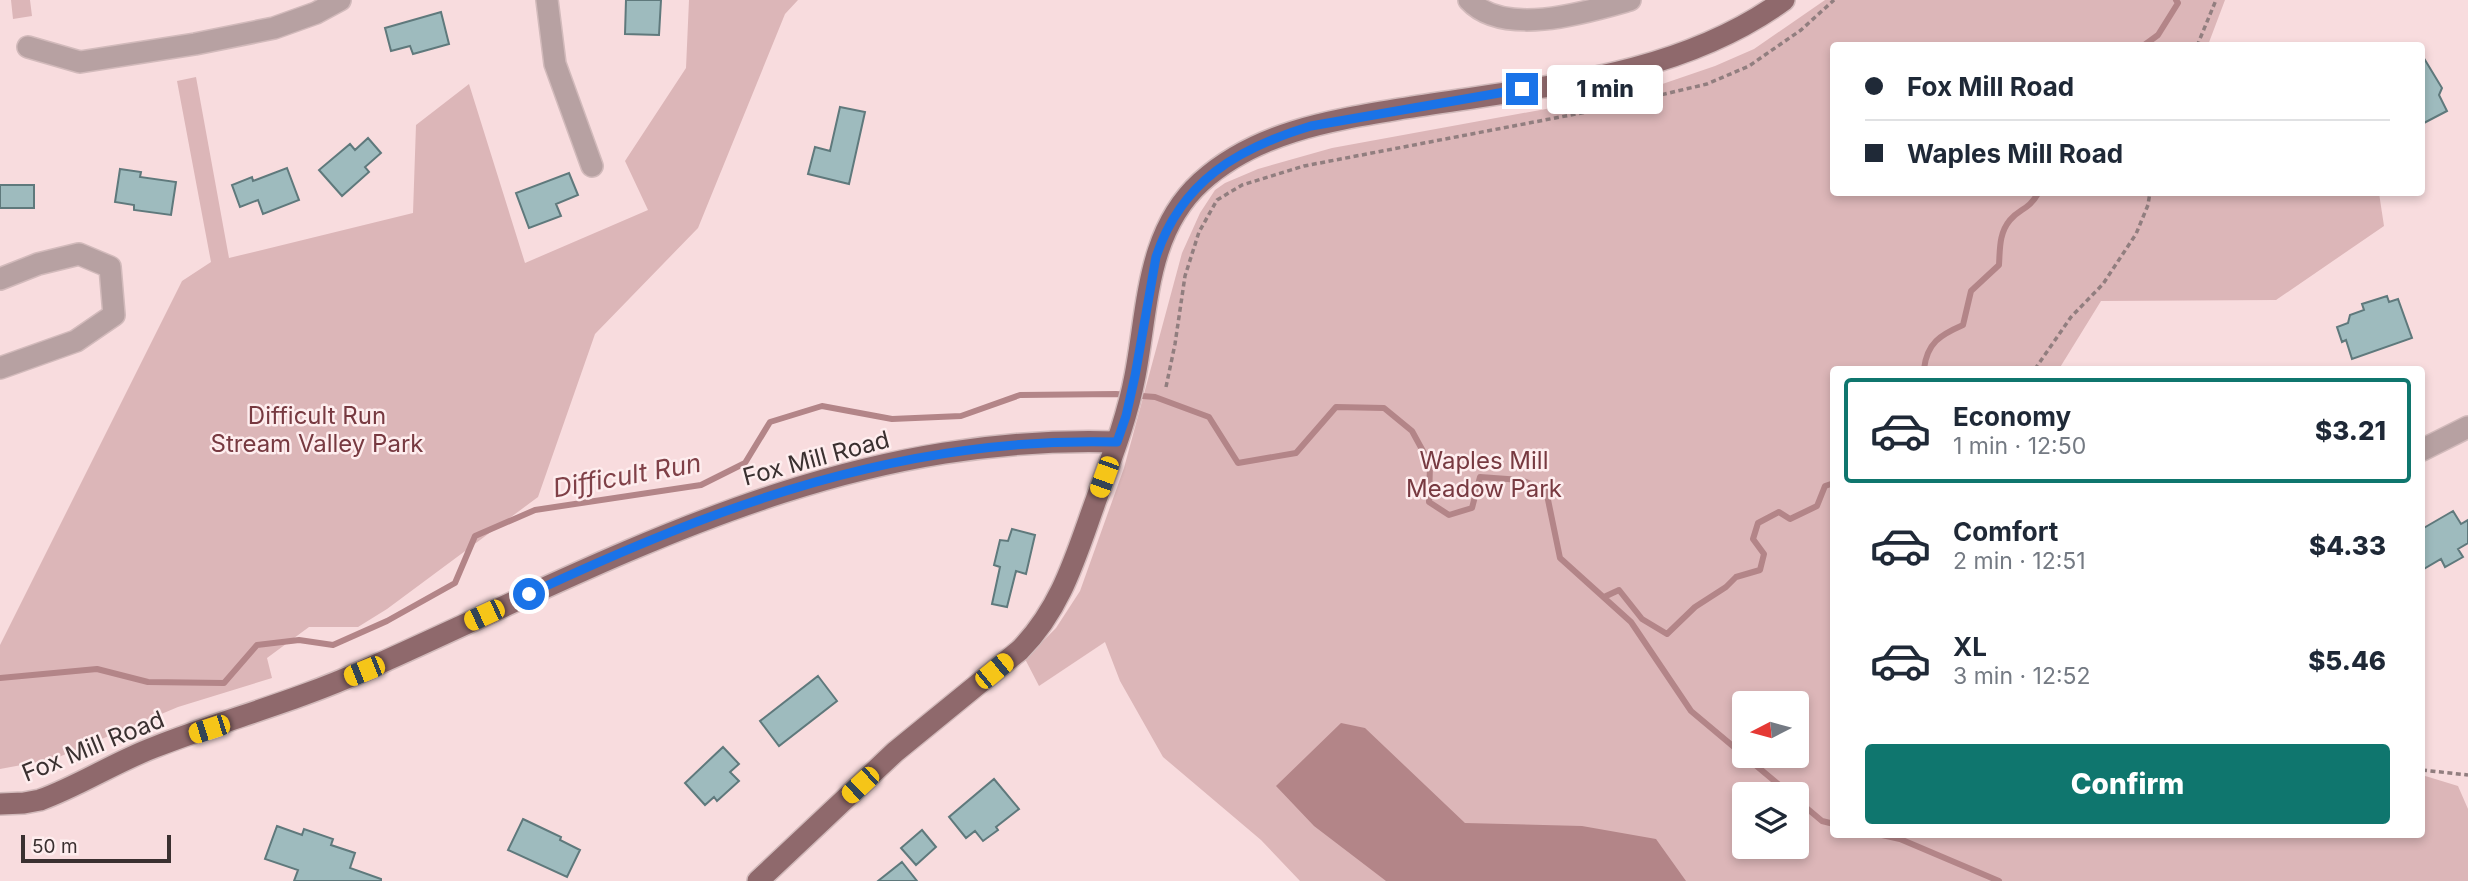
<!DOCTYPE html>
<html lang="en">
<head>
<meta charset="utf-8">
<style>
	:root { --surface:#fff; --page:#f6f6f7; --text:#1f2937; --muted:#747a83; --line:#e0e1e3; --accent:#0f766e }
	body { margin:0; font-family:Inter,sans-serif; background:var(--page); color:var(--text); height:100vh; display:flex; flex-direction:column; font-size:26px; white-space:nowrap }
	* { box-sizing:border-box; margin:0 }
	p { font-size:23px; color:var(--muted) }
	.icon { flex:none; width:38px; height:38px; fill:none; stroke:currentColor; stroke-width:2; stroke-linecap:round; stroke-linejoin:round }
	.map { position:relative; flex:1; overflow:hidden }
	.details { position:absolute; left:1830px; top:366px; width:595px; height:472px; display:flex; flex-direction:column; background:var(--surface); border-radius:7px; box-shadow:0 4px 10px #0003 }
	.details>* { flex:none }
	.top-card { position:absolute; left:1830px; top:42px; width:595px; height:154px; border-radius:7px; box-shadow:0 4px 10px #0003; display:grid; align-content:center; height:154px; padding:0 35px; background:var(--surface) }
	.needle { width:46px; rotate:264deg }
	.controls { position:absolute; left:1732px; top:691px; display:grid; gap:14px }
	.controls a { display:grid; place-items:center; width:77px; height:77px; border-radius:7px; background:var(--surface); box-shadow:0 4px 10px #0003; font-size:35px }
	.scale { position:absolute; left:21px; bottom:18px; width:150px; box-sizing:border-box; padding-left:7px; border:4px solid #3a3030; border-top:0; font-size:19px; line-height:24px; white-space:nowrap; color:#3a3030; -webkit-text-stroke:5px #feedee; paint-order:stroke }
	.end { position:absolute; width:32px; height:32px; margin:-16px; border:9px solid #1a73e8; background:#fff; box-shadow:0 0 0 4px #fff }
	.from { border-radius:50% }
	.bubble { position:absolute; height:49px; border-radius:7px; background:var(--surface); box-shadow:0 4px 10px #0003; font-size:23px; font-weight:800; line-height:49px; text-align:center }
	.car { position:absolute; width:21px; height:42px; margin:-21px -10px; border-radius:9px; box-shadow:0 0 5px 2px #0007; background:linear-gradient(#f5c518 24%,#345 0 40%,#f5c518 0 76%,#345 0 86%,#f5c518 0) }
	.top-card b { display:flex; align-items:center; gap:24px; height:66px; font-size:26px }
	.top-card b+b { border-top:2px solid var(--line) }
	.top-card i { width:18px; height:18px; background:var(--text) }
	ul { padding:12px 0 0; list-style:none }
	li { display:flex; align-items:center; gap:21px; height:105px; margin:0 14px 10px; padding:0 21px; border:4px solid transparent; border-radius:7px }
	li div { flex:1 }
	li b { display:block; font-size:26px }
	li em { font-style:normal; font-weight:800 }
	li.current { border-color:var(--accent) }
	li>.icon { width:63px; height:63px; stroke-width:1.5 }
	.action { display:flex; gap:14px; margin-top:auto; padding:14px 35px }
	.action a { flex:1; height:80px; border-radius:7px; background:var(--accent); color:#fff; font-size:28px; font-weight:800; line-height:80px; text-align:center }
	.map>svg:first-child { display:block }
	.green { fill:#dcb6b8; fill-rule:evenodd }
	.water { fill:#b38588 }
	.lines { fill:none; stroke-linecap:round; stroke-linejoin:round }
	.stream { stroke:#b38588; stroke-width:6 }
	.building { fill:#9ebbbe; stroke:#5f797c; stroke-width:2 }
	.minor-casing { stroke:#d2babb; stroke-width:24 }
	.major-casing { stroke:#d2babb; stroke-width:24 }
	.path { stroke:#917e7f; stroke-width:3.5; stroke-dasharray:5 3.5; stroke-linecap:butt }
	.minor { stroke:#b7a1a2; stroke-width:21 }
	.major { stroke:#8f696c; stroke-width:21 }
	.route { stroke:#1a73e8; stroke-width:9 }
	.labels { text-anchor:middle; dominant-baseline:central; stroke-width:5; stroke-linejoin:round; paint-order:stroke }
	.park-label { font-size:24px; fill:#773940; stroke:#feedee }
	.street-label { font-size:24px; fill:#3a3030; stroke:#feedee }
	.water-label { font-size:26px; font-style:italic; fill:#804148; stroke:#feedee }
</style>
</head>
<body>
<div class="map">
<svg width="2468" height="881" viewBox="0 0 2468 881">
	<rect width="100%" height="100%" fill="#f8dcde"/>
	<path class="green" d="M 11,0 L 30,0 L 32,16 L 13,19 Z
		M 689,0 L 798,0 L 785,14 L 698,228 L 595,334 L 538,497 L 387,609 L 358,627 L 309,627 L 267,658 L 272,678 L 178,707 L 54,759 L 0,769 L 0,645 L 182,281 L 211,262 L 177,81 L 196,77 L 229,258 L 413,213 L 416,125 L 469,84 L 525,263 L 648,210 L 625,161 L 686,68 Z
		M 1825,0 L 2225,0 L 2208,45 L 1834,46 L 1834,192 L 2379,193 L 2384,226 L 2276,300 L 2101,301 L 2059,369 L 1834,369 L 1834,835 L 2422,835 L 2422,775 L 2458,786 L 2468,809 L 2468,881 L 1300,881 L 1261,840 L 1163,757 L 1120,681 L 1105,642 L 1039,686 L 1025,659 L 1056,628 L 1080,591 L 1124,468 L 1182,253 L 1200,213 L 1215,190 L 1225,183 L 1258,169 L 1332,148 L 1639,92 L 1715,66 L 1754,49 ZM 1745,704 L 1797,704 L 1797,756 L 1745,756 ZM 1745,794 L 1797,794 L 1797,847 L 1745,847 Z"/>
	<path class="water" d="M 1341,723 L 1365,728 L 1465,823 L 1582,826 L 1656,839 L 1686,881 L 1386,881 L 1314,826 L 1276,786 Z"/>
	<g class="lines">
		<path class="stream" d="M 2143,46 L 2158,35 L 2178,3 L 2176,0
			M 1924,369 C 1927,343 1940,335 1963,325 L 1971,291 L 1999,265 C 2000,249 1999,233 2010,220 C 2020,208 2028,211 2039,192
			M 1604,597 L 1619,590 L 1642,619 L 1667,634 L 1695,607 L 1726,587 L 1736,577 L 1760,570 L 1764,554 L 1753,539 L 1758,523 L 1779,512 L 1790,519 L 1817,506 L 1825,486 L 1834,483
			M 0,678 L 97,669 L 148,682 L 224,683 L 257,645 L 299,640 L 333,645 L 387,621 L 455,583 L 475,536 L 535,510 L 701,485 L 745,463 L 770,422 L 822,406 L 892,419 L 961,416 L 1020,395 L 1116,394 L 1155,397 L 1209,417 L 1238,463 L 1296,453 L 1336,407 L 1384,408 L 1412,431 L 1430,464 L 1429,502 L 1449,515 L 1472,508 L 1480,477 L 1521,480 L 1546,490 L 1560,558 L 1631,622 L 1691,711 L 1790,794
			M 1797,800 L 1822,821 L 1834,824
			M 1882,835 L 1900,839 L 1999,881"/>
	</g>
	<path class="building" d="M 626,0 L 661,0 L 659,35 L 625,34 Z
		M 441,12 L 449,44 L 413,54 L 410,46 L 391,51 L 385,28 Z
		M 2422,55 L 2442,88 L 2439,95 L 2447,111 L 2422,124 Z
		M 840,107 L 865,112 L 849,184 L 808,174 L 815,147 L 830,151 Z
		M 368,138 L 381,153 L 365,167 L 369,172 L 342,196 L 319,170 L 350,144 L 355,150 Z
		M 287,168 L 299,200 L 263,214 L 258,200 L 240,207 L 232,185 L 252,177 L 253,181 Z
		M 120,169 L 141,172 L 140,177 L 176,182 L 171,215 L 134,210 L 134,205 L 115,202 Z
		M 569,173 L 578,195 L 556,204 L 561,216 L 529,228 L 516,193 Z
		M 0,185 L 34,185 L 34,208 L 0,208 Z
		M 2387,296 L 2389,302 L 2398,299 L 2412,338 L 2352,359 L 2346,340 L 2342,342 L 2337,327 L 2348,323 L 2350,315 L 2364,310 L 2362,304 Z
		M 2453,511 L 2461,524 L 2468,520 L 2468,543 L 2458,549 L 2463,557 L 2445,567 L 2441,559 L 2422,570 L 2422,529 Z
		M 1012,529 L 1035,535 L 1026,574 L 1016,571 L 1007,607 L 992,604 L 1000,567 L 994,565 L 1000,540 L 1008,541 Z
		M 818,676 L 837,701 L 779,746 L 760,721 Z
		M 723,747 L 739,764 L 730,772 L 739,781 L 717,801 L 714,797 L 705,805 L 685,783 Z
		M 994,779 L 1019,809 L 996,827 L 998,830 L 983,841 L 975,831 L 966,838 L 949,817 Z
		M 523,819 L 561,837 L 560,840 L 580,850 L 567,877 L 508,850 Z
		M 277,826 L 302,835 L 304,829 L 333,839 L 331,845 L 355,853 L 350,868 L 381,879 L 381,881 L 294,881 L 298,870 L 265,859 Z
		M 922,830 L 936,847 L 916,865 L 901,848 Z
		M 902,862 L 917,881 L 878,881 Z"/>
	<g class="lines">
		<g class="minor-casing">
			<path id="minor" d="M 547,0 L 555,64 L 592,166
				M 1469,0 C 1504,38 1588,12 1630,0
				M 28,47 L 80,62 L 195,44 L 274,28 L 316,13 L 340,0
				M 0,279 L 38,264 L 79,254 L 110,267 L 114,315 L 76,341 L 0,368
				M 2422,450 L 2468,427"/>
		</g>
		<g class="major-casing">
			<path id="major" d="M 0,804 L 24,803 L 40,800 C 79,786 115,762 155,747 C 224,720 297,701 365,670 C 614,559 835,433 1117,442
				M 758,881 L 895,752 L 1020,650 C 1062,607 1076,555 1096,500 C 1111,459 1127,419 1135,376 C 1148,309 1146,232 1201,182 C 1257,131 1334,120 1406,108 C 1534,87 1676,79 1784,0"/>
		</g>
		<path class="path" d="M 2197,46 L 2216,0
			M 2035,369 L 2071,317 L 2103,284 L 2136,234 L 2148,205 L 2150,192
			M 1166,387 L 1175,344 L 1185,276 L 1199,232 L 1217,200 L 1242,185 L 1304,166 L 1597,110 L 1707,84 L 1749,66 L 1801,30 L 1834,0
			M 2422,770 L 2468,775"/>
		<use href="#minor" class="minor"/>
		<use href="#major" class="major"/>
	</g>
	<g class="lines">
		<path class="route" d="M 529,594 C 719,505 904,436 1117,442 L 1126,416 L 1135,376 L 1156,257 C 1181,181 1238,148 1311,126 L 1522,89"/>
	</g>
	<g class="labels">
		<g class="park-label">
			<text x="317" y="415">Difficult Run<tspan x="317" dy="28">Stream Valley Park</tspan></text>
			<text x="1484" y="460">Waples Mill<tspan x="1484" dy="28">Meadow Park</tspan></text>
		</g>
		<g class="street-label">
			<text transform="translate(816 458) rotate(-15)">Fox Mill Road</text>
			<text transform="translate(93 746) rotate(-22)">Fox Mill Road</text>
		</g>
		<g class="water-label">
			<text transform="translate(627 475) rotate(-10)">Difficult Run</text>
		</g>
	</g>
</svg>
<div class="controls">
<a><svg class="needle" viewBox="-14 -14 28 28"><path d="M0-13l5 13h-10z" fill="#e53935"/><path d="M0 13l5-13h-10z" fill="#747a83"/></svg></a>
<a><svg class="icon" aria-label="layers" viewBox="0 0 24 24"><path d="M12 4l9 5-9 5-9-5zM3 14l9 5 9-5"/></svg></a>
</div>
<div class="scale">50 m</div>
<i class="end from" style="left:529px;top:594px"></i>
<i class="end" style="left:1522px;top:89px"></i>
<div class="bubble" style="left:1547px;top:65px;width:116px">1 min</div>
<i class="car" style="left:1104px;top:477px;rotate:200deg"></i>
<i class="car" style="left:484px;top:615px;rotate:245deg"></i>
<i class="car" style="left:364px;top:671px;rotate:248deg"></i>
<i class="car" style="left:994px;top:671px;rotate:51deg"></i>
<i class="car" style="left:209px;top:729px;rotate:252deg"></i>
<i class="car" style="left:860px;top:785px;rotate:227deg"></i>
<div class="top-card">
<b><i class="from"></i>Fox Mill Road</b>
<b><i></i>Waples Mill Road</b>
</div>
<section class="details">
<ul>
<li class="current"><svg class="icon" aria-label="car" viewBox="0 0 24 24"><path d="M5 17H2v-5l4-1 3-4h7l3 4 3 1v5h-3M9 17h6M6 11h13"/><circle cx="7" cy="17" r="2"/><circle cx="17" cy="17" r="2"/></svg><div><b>Economy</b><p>1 min · 12:50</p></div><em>$3.21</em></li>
<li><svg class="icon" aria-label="car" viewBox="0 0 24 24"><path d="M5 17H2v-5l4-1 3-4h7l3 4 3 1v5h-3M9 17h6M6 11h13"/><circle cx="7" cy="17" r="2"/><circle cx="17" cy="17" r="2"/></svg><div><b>Comfort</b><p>2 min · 12:51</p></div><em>$4.33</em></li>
<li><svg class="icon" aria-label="car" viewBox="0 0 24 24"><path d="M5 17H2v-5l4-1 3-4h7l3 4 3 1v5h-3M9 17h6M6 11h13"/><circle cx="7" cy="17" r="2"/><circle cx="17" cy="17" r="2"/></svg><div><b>XL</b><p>3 min · 12:52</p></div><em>$5.46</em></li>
</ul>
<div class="action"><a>Confirm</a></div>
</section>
</div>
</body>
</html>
